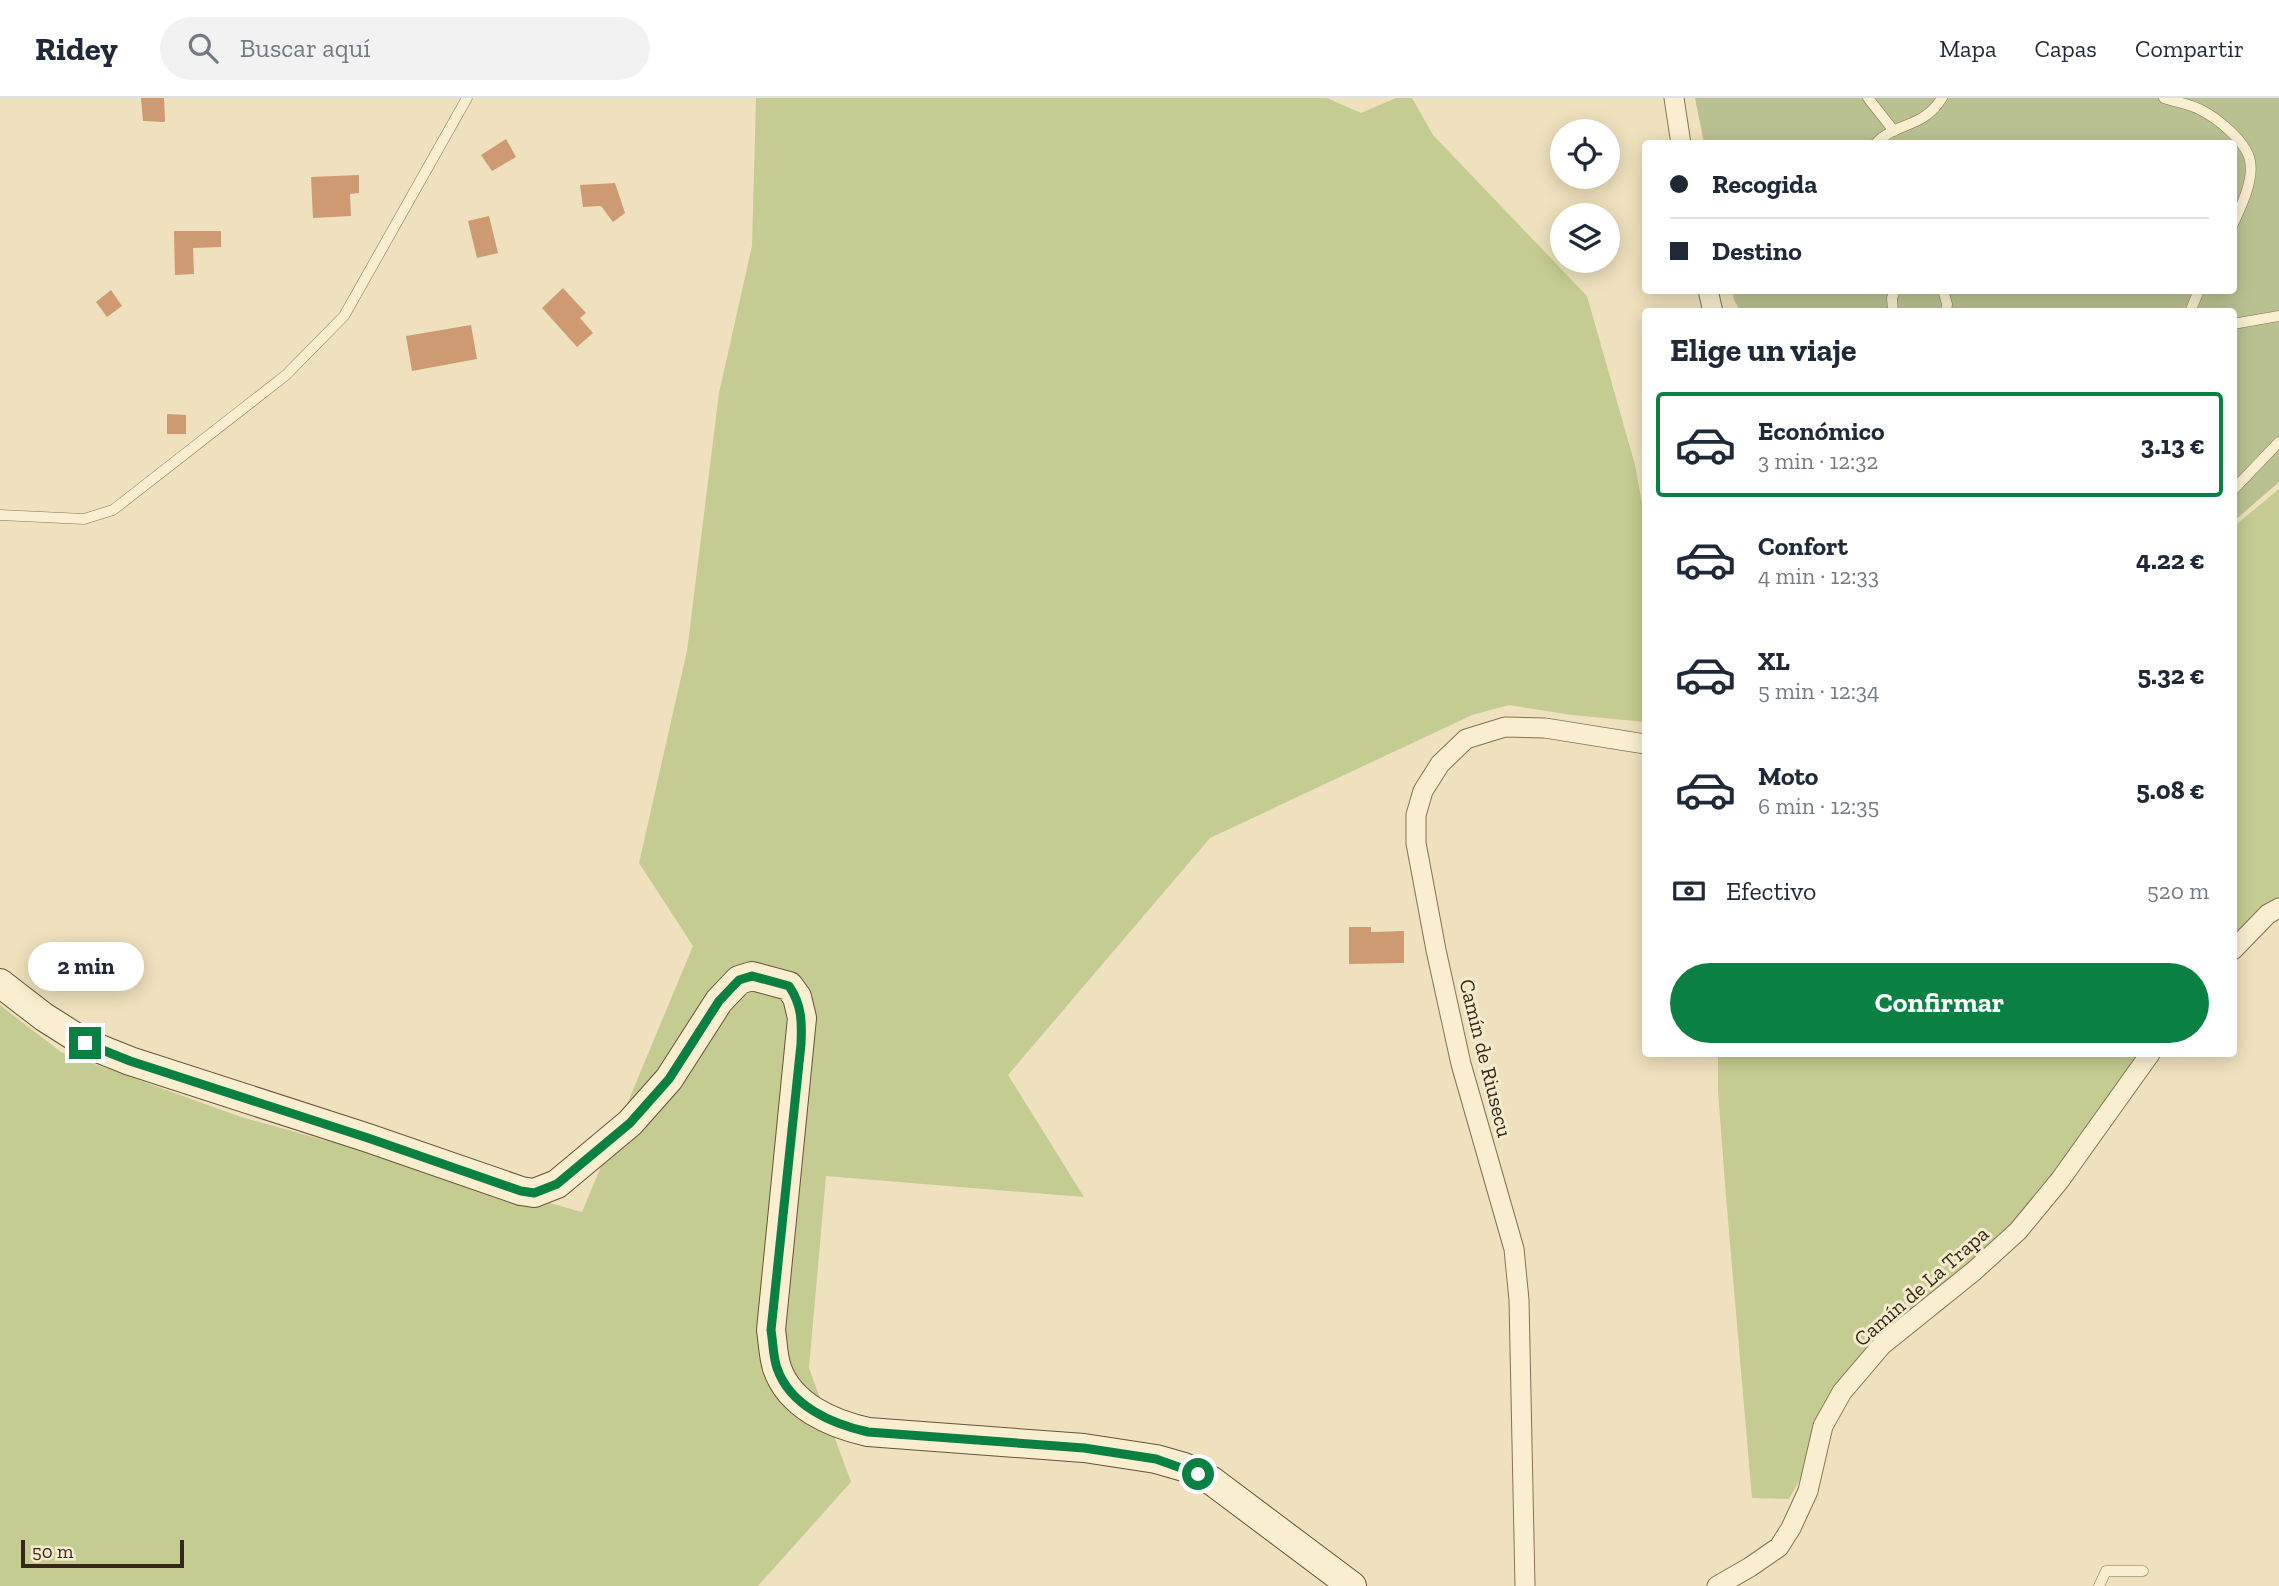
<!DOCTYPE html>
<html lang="es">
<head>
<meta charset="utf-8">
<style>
	:root { --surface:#fff; --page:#f2f2f3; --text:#1f2937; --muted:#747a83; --line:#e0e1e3; --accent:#0b8043 }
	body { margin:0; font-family:"Zilla Slab",serif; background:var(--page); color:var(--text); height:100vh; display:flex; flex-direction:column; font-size:26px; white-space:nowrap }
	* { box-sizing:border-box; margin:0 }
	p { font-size:23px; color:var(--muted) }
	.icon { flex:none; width:38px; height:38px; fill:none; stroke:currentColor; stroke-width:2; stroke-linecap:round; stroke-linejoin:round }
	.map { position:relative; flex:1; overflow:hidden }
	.panel { position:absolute; left:1642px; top:210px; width:595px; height:749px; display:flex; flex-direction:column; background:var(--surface); border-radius:7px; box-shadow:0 4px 18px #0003 }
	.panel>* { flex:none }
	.top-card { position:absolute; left:1642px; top:42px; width:595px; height:154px; border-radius:7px; box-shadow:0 4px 18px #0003; display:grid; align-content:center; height:154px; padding:0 28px; background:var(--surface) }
	.fabs { position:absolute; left:1550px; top:21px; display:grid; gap:14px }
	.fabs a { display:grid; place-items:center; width:70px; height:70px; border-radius:50%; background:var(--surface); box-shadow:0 4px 18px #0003; font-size:35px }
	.scale { position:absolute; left:21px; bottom:18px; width:163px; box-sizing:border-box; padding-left:7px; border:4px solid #35281b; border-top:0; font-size:19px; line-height:24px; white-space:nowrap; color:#35281b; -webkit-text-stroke:5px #f6ebcd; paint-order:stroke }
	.end { position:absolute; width:32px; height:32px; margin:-16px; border:9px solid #0b8043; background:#fff; box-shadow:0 0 0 4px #fff }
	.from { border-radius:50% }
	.bubble { position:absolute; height:49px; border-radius:24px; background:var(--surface); box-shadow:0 4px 18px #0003; font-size:23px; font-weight:700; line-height:49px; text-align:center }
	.top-card b { display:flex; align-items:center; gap:24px; height:66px; font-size:26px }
	.top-card b+b { border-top:2px solid var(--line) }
	.top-card i { width:18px; height:18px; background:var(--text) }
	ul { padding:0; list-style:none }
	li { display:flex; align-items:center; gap:21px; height:105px; margin:0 14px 10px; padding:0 14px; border:4px solid transparent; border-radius:7px }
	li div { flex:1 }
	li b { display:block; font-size:26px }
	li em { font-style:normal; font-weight:700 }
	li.on { border-color:var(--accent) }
	li>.icon { width:63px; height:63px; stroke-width:1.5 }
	h2 { padding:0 28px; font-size:32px; line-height:84px }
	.pay { display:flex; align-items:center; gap:18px; height:77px; padding:0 28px; font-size:26px }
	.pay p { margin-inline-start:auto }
	.cta { display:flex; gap:14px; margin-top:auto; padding:14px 28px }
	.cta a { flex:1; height:80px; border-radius:42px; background:var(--accent); color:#fff; font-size:28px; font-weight:700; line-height:80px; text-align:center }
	header { display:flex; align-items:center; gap:42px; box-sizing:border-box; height:98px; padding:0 35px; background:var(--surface); border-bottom:2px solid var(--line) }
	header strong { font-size:33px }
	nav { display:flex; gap:38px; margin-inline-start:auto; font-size:24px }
	.search { width:490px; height:63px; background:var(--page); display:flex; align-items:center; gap:18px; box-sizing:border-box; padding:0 24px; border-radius:38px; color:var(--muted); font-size:26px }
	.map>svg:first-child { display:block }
	.green { fill:#c4cc91 }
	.cemetery { fill:#bac191 }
	.building { fill:#ce9a72 }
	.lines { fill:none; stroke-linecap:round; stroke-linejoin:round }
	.lane-casing { stroke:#877156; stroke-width:11 }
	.street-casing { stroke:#877156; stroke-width:21 }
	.secondary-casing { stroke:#685239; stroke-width:30 }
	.lane { stroke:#f9eed0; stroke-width:10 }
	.street { stroke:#f9eed0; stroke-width:19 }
	.secondary { stroke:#f9eed0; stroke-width:28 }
	.route { stroke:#0b8043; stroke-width:9 }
	.labels { text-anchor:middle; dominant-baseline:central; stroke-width:6; stroke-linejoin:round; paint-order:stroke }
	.street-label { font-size:21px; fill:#35281b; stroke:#f6ebcd }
</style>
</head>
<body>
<header>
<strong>Ridey</strong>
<div class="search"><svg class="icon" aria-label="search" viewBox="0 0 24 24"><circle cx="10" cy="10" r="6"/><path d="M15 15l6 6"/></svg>Buscar aquí</div>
<nav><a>Mapa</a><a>Capas</a><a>Compartir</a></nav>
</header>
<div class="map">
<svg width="2279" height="1488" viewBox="0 0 2279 1488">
	<rect width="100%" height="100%" fill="#efe1bd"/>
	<path class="green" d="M 756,0 L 1327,0 L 1361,15 L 1396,0 L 1412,0 L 1433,37 L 1587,198 L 1635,367 L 1645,421 L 1645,624 L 1572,617 L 1509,607 L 1472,617 L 1210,740 L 1008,977 L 1084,1099 L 826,1078 L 809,1270 L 851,1384 L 758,1488 L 0,1488 L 0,907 L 61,954 L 241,1019 L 582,1114 L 693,848 L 639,765 L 687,553 L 719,295 L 752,148 Z
		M 2279,391 L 2279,807 L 2233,846 L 2233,429 Z
		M 1718,956 L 2145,956 L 2025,1115 L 1876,1245 L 1789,1401 L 1752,1400 L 1726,1099 L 1718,993 Z"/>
	<path class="cemetery" d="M 1695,0 L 2279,0 L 2279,384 L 2233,424 L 2233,214 L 1741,214 L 1734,202 L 1732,193 L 2233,192 L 2233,46 L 1704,45 Z"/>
	<path class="building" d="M 141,0 L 164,0 L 165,24 L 143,23 Z
		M 506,41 L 516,59 L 492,73 L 481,57 Z
		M 359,77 L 359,95 L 350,96 L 351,118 L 313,120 L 311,79 Z
		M 615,85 L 625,115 L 613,124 L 601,108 L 583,109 L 580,87 Z
		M 489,118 L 498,155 L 477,160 L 468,123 Z
		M 174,133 L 221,133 L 221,149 L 193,150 L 194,176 L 175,177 Z
		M 563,190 L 586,215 L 580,220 L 593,235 L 577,249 L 542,210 Z
		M 111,192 L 122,208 L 107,219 L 96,204 Z
		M 471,227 L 477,261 L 412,273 L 406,238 Z
		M 167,316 L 186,317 L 186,336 L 167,336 Z
		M 1349,829 L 1371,829 L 1371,834 L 1404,833 L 1404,865 L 1349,866 Z"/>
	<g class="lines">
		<g class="lane-casing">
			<path id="lane" d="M 1868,0 L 1894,33
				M 2164,0 C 2176,4 2190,6 2201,12 C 2217,20 2247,44 2250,63 C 2254,82 2241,109 2233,126
				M 1875,46 C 1895,24 1923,31 1942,0
				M 1943,192 L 1947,206 L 1946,214
				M 1893,214 L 1892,200 L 1895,192
				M 2190,214 L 2199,192
				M 2233,226 L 2279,218
				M 2233,392 L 2279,344
				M 0,417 L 84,421 L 113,412 L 286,277 L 344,218 L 467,0
				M 2099,1488 L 2106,1473 L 2143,1473"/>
		</g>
		<g class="street-casing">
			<path id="street" d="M 1674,0 L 1681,46
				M 1708,192 L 1713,214
				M 2233,852 L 2268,816 L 2279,810
				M 1525,1488 L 1519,1202 L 1514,1151 L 1461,966 L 1436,852 L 1416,745 L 1416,717 L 1423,693 L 1440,666 L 1466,641 L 1505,629 L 1545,630 L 1645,646
				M 1717,1488 L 1750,1469 L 1779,1449 L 1791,1430 L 1808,1393 L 1823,1328 L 1842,1294 L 1882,1247 L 1974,1173 L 2018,1133 L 2060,1082 L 2150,956"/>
		</g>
		<g class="secondary-casing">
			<path id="secondary" d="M 0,885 L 44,919 L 85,945 L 130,963 L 368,1040 L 521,1093 L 534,1095 L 557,1086 L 630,1025 L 669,981 L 719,903 L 739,882 L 752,878 L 789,888 L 797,899 L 802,920 L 771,1232 C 773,1244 773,1258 777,1270 C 790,1308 832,1326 868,1334 L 1084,1350 L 1156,1361 L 1184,1369 L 1212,1383 L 1352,1488"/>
		</g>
		<use href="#lane" class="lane"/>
		<use href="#street" class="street"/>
		<use href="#secondary" class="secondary"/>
	</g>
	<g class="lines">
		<path class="route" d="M 85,945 L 130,963 L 368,1040 L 521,1093 L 534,1095 L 557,1086 L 630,1025 L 669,981 L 719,903 L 739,882 L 752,878 L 789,888 C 802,907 802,924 801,946 L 771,1232 C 773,1244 773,1259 777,1270 C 790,1308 832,1326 868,1334 L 1084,1350 L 1156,1361 L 1198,1376"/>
	</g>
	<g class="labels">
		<g class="street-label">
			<text transform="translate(1486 960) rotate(76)">Camín de Riusecu</text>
			<text transform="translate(1921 1188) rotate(-41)">Camín de La Trapa</text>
		</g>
	</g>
</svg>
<div class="fabs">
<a><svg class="icon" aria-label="locate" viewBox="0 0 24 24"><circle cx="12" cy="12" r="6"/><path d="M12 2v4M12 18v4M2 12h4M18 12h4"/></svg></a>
<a><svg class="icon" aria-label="layers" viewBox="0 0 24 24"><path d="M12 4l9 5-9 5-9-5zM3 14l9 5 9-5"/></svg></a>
</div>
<div class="scale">50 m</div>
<i class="end from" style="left:1198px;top:1376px"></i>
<i class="end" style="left:85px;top:945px"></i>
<div class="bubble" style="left:28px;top:844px;width:116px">2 min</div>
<div class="top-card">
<b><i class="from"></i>Recogida</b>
<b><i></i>Destino</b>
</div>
<section class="panel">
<h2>Elige un viaje</h2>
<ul>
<li class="on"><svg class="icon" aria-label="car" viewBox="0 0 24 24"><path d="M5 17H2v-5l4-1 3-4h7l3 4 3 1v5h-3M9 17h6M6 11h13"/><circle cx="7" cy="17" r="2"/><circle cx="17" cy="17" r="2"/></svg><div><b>Económico</b><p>3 min · 12:32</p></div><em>3.13 €</em></li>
<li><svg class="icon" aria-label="car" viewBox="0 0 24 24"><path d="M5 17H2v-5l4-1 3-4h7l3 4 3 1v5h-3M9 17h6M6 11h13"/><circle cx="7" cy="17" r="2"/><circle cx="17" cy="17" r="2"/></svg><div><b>Confort</b><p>4 min · 12:33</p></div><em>4.22 €</em></li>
<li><svg class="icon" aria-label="car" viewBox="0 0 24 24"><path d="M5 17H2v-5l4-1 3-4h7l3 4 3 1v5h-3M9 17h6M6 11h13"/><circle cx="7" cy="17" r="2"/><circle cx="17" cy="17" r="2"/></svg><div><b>XL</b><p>5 min · 12:34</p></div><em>5.32 €</em></li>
<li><svg class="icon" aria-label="car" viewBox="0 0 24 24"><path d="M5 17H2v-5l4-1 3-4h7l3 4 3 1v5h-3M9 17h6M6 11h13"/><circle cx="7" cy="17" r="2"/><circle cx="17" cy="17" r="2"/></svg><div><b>Moto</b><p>6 min · 12:35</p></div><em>5.08 €</em></li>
</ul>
<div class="pay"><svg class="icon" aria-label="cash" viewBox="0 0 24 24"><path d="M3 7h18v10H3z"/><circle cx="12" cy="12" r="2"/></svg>Efectivo<p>520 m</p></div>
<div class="cta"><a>Confirmar</a></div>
</section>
</div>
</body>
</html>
